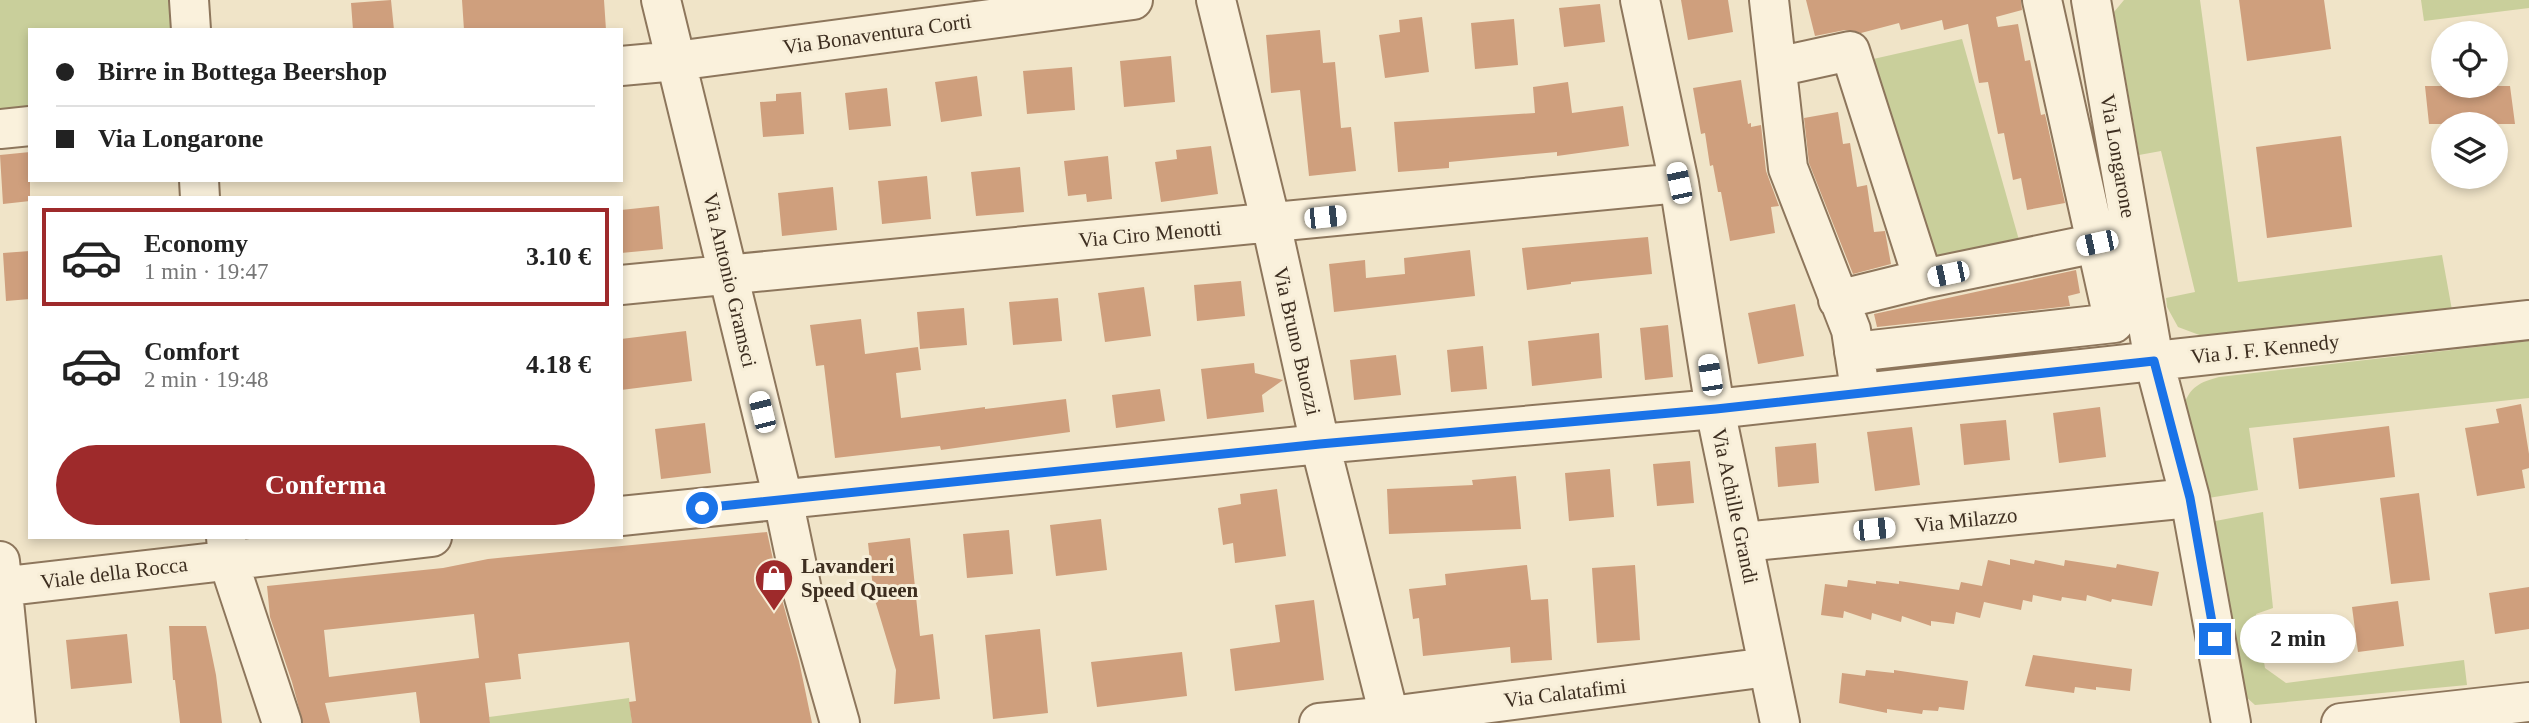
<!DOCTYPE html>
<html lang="it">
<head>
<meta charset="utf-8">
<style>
	:root { --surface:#fff; --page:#f2f2f2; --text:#222; --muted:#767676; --line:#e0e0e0; --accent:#9e2a2b }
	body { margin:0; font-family:Georgia,serif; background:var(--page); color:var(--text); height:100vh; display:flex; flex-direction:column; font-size:26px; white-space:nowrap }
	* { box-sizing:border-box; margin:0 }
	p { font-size:23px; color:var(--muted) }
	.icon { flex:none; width:38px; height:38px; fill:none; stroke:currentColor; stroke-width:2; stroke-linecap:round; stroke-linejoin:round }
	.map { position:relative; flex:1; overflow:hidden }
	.panel { position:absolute; left:28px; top:196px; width:595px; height:343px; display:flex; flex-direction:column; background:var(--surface); border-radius:0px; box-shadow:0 4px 10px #0003 }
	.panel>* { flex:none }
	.top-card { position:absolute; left:28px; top:28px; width:595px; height:154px; border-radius:0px; box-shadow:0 4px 10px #0003; display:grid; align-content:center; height:154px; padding:0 28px; background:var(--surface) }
	.controls { position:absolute; left:2431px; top:21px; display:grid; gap:14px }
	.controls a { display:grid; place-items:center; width:77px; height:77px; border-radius:50%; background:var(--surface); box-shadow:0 4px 10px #0003; font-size:35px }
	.end { position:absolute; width:32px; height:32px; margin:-16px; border:9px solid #1a73e8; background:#fff; box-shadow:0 0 0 4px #fff }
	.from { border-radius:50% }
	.bubble { position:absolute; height:49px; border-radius:24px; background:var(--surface); box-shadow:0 4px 10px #0003; font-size:23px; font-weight:700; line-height:49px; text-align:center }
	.car { position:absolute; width:21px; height:42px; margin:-21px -10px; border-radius:9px; box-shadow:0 0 5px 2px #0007; background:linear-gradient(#fff 24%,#345 0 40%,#fff 0 76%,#345 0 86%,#fff 0) }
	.top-card b { display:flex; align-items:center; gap:24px; height:66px; font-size:26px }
	.top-card b+b { border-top:2px solid var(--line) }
	.top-card i { width:18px; height:18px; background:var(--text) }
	ul { padding:12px 0 0; list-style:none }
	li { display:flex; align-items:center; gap:21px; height:98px; margin:0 14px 10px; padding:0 14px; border:4px solid transparent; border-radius:0px }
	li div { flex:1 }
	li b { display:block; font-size:26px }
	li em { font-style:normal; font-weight:700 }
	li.on { border-color:var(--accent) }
	li>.icon { width:63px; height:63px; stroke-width:1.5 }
	.cta { display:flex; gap:14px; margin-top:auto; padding:14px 28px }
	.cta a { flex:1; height:80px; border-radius:42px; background:var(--accent); color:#fff; font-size:28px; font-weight:700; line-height:80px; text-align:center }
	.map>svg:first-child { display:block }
	.green { fill:#c9cf9b }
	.building { fill:#cf9f7d; fill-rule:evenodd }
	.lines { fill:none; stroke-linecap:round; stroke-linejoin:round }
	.minor-casing { stroke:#8d765c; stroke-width:42 }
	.minor { stroke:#faf1dc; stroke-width:38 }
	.route { stroke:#1a73e8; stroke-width:9 }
	.labels { text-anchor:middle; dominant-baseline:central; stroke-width:6; stroke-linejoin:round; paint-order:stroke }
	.street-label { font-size:21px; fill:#3d2e20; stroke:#f7eed8 }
	.poi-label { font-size:21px; font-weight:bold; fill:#3d2e20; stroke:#f7eed8; text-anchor:start }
</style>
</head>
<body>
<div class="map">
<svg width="2529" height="723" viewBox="0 0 2529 723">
	<rect width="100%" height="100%" fill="#f0e4c8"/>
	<path class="green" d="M 0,0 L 174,0 L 176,30 L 30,30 L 30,111 L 0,115 Z
		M 2124,0 L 2200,0 L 2238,282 L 2442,255 L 2452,310 L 2202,336 L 2178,327 L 2167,307 L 2166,298 L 2195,292 L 2161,151 L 2139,155 L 2114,12 Z
		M 2421,0 L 2529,0 L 2529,8 L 2424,21 Z
		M 1962,39 L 2019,240 L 1923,266 L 1860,62 Z
		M 2529,341 L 2529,398 L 2249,428 L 2258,490 L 2202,499 L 2184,405 C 2190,387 2200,382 2219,377 Z
		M 2263,512 L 2273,608 L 2256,614 L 2265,668 L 2286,683 L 2464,660 L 2467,685 L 2255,705 L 2245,696 L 2210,522 Z
		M 629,698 L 632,723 L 490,723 L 489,717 Z"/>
	<path class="building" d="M 391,0 L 394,30 L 353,30 L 351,3 Z
		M 462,0 L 604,0 L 606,30 L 464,30 Z
		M 1681,0 L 1728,0 L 1733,32 L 1688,40 Z
		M 1806,0 L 2021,0 L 2022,10 L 1996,17 L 1998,27 L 2018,24 L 2025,61 L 2030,60 L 2041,115 L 2045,114 L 2065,203 L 2027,210 L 2021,178 L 2013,180 L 2004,133 L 1998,134 L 1988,82 L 1979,83 L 1968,24 L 1944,30 L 1942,20 L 1901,30 L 1899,23 L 1861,33 L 1845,30 L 1815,36 Z
		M 2239,0 L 2324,0 L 2331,49 L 2247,61 Z
		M 1600,4 L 1605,42 L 1564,47 L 1559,8 Z
		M 1422,17 L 1429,72 L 1385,78 L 1379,35 L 1400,32 L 1399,20 Z
		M 1514,19 L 1518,65 L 1475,69 L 1471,23 Z
		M 1320,30 L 1323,63 L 1335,62 L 1341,128 L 1351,127 L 1356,171 L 1309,176 L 1300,90 L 1271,93 L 1266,35 Z
		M 1171,56 L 1175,102 L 1124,107 L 1120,61 Z
		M 1072,67 L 1075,110 L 1027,114 L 1023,71 Z
		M 977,76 L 982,116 L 941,122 L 935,82 Z
		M 1741,80 L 1748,124 L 1751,123 L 1751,127 L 1761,125 L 1766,171 L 1779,206 L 1771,207 L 1775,233 L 1730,241 L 1721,192 L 1718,192 L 1713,165 L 1710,166 L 1705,133 L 1701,134 L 1693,88 Z
		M 1568,82 L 1572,113 L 1623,106 L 1629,146 L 1557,156 L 1557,152 L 1449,162 L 1449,168 L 1398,172 L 1394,122 L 1535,113 L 1533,87 Z
		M 2425,86 L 2510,86 L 2515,124 L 2429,124 Z
		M 887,88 L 891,126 L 849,130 L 845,93 Z
		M 801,92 L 804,134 L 763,137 L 760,102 L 776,101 L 776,94 Z
		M 1838,112 L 1843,144 L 1850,143 L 1857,187 L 1867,185 L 1874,232 L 1885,231 L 1891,264 L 1853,274 L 1809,163 L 1804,118 Z
		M 2341,136 L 2352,227 L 2267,238 L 2256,147 Z
		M 1211,146 L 1218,194 L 1161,202 L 1155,162 L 1177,159 L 1176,150 Z
		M 30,152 L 30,201 L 3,204 L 0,155 Z
		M 1108,156 L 1112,199 L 1087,202 L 1086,194 L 1068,196 L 1064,161 Z
		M 1020,167 L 1024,212 L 976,216 L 971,172 Z
		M 927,176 L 931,219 L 882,224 L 878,181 Z
		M 833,187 L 837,230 L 782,236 L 778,193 Z
		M 659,206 L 663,249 L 621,253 L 621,210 Z
		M 1648,237 L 1652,274 L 1571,282 L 1571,284 L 1527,290 L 1522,248 Z
		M 1470,250 L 1475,296 L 1334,312 L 1329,264 L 1365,260 L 1366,278 L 1405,274 L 1404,258 Z
		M 30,251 L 30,299 L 6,301 L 3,253 Z
		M 2076,270 L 2080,293 L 2068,296 L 2070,306 L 1877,327 L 1874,314 Z
		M 1241,281 L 1245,316 L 1197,321 L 1194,285 Z
		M 1144,287 L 1151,336 L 1105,342 L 1098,293 Z
		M 1058,298 L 1062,341 L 1013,345 L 1009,302 Z
		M 1795,304 L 1804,356 L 1758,364 L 1748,313 Z
		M 964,308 L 967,345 L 920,349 L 917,312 Z
		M 861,319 L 865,354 L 918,347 L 921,370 L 896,373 L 901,418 L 985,407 L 985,409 L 1066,399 L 1070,432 L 941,450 L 940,446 L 835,458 L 824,365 L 816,366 L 810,325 Z
		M 1668,325 L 1673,377 L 1645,380 L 1640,328 Z
		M 686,331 L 692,381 L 621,390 L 621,339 Z
		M 1599,333 L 1602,378 L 1532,386 L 1528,341 Z
		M 1483,346 L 1487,389 L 1451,392 L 1447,350 Z
		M 1396,355 L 1401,395 L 1354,400 L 1350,360 Z
		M 1254,363 L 1255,373 L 1283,380 L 1262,395 L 1264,412 L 1207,419 L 1201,369 Z
		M 1160,389 L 1165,421 L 1116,428 L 1112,395 Z
		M 2521,404 L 2529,454 L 2529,468 L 2522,470 L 2525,488 L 2477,496 L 2465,428 L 2499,423 L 2496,409 Z
		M 2100,407 L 2106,457 L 2059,463 L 2053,413 Z
		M 2006,420 L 2010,460 L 1964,465 L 1960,424 Z
		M 705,423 L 711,473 L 661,479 L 655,429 Z
		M 2389,426 L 2395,477 L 2299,489 L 2293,438 Z
		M 1912,427 L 1920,485 L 1875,491 L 1867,432 Z
		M 1816,443 L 1819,483 L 1778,487 L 1775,447 Z
		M 1690,461 L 1694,503 L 1657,506 L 1653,464 Z
		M 1610,469 L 1614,517 L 1569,521 L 1565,473 Z
		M 1516,476 L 1521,529 L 1389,534 L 1387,489 L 1473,485 L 1472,480 Z
		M 1277,489 L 1286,556 L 1235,563 L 1233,543 L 1223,545 L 1218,508 L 1241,504 L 1240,494 Z
		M 2419,493 L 2430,580 L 2391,584 L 2380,498 Z
		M 1101,519 L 1107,570 L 1056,576 L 1050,525 Z
		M 1009,530 L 1013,574 L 967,578 L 963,534 Z
		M 767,532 L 781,596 L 799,661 L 812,723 L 632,723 L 629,702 L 636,701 L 629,642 L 518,654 L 521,679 L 485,683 L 490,723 L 420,723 L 416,692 L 325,703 L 330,723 L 303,723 L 292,682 L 270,617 L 267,586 L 443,568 L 488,559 ZM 474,614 L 479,658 L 329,677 L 324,630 Z
		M 910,538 L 920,636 L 933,634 L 940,699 L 894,704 L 896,670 L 874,597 L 868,543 Z
		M 2010,559 L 2034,564 L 2035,560 L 2064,566 L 2065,560 L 2116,568 L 2117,564 L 2159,572 L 2152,606 L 2112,599 L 2111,602 L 2087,595 L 2086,601 L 2062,597 L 2061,601 L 2033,595 L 2032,602 L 2023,600 L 2021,610 L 1984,602 L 1980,618 L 1956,612 L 1954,624 L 1931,621 L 1931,626 L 1902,616 L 1901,622 L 1872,613 L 1871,620 L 1844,611 L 1843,618 L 1821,615 L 1825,584 L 1847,587 L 1848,580 L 1876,584 L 1876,581 L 1899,584 L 1899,581 L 1959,590 L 1961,582 L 1982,586 L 1988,560 L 2010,565 Z
		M 1527,565 L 1531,600 L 1548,599 L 1552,660 L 1511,663 L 1510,647 L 1423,656 L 1419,618 L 1413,619 L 1409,589 L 1446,585 L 1445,574 Z
		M 1635,565 L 1640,640 L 1597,643 L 1592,568 Z
		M 2529,587 L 2529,629 L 2495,634 L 2489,593 Z
		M 1314,600 L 1324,680 L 1235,691 L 1230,649 L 1280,642 L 1275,605 Z
		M 2398,601 L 2404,646 L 2358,652 L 2352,607 Z
		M 169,626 L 206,626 L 216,675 L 222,723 L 180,723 L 175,680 L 173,680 Z
		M 1040,629 L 1048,713 L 993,719 L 985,635 Z
		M 127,634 L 132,683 L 71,689 L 66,640 Z
		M 1182,652 L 1187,696 L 1097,707 L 1091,662 Z
		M 2033,655 L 2132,669 L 2130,691 L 2096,687 L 2096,690 L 2075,687 L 2074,693 L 2025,686 Z
		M 1866,670 L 1894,673 L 1894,670 L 1968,681 L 1964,710 L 1939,707 L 1938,711 L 1923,710 L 1922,714 L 1887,709 L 1887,713 L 1839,703 L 1842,673 L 1865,676 Z"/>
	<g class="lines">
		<g class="minor-casing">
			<path id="minor" d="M 189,0 L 191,30
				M 661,0 L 783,499 L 802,590 L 840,723
				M 1216,0 L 1271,223 L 1320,444 L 1391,723
				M 1640,0 L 1679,183 L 1715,409 L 1780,723
				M 1769,0 L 1788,168 L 1851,330 L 1858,377
				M 2091,0 L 2154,361 L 2190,498 L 2231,723
				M 621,66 L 676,61 L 1133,0
				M 1777,67 L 1850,51 L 1923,279
				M 0,129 L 30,126
				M 199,180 L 200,198
				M 621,285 L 1679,183
				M 1838,300 L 1923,279 L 2097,243
				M 1854,352 L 2114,323 L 2042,0
				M 621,516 L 1320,444 L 1715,409 L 2529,320
				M 226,537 L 228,560 L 282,723
				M 1743,542 L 2190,498
				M 0,561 L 16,723
				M 0,587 L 432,537
				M 1319,723 L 1390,716 L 1768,667
				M 2341,723 L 2529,702"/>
		</g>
		<use href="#minor" class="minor"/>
	</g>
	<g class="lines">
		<path class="route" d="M 702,508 L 1320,444 L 1716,409 L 2154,361 L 2190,498 L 2215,639"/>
	</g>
	<defs>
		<g id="shop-pin" transform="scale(2.0125)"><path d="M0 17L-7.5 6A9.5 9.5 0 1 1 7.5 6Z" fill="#9e2a2b" stroke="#f7eed8"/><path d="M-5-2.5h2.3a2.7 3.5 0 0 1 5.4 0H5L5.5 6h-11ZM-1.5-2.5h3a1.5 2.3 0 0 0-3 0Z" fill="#fff"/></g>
	</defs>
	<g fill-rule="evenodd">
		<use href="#shop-pin" x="774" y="578"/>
	</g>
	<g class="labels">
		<g class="street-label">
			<text transform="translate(877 34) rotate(-8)">Via Bonaventura Corti</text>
			<text transform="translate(2118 156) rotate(80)">Via Longarone</text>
			<text transform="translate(1150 234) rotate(-5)">Via Ciro Menotti</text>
			<text transform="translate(730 280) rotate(77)">Via Antonio Gramsci</text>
			<text transform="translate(1297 341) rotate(77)">Via Bruno Buozzi</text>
			<text transform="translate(2265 349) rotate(-6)">Via J. F. Kennedy</text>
			<text transform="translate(1735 506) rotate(78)">Via Achille Grandi</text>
			<text transform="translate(1966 520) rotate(-6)">Via Milazzo</text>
			<text transform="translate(114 573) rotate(-7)">Viale della Rocca</text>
			<text transform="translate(1565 693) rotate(-7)">Via Calatafimi</text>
		</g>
		<g class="poi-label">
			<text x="801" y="566">Lavanderi<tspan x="801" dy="24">Speed Queen</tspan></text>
		</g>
	</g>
</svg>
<div class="controls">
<a><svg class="icon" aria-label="locate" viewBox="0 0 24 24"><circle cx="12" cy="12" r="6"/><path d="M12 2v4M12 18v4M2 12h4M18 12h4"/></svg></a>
<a><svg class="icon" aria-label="layers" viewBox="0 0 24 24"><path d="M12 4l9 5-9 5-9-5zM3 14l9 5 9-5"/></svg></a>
</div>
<i class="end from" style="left:702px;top:508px"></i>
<i class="end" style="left:2215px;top:639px"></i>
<div class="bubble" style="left:2240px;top:614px;width:116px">2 min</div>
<i class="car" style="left:1679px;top:183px;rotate:348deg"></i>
<i class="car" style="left:1325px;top:217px;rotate:84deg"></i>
<i class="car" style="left:2097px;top:243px;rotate:258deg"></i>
<i class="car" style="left:1948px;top:274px;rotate:258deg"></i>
<i class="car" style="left:1710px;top:375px;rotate:351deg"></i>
<i class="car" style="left:762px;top:412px;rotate:346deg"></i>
<i class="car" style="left:1874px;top:529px;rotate:84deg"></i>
<div class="top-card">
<b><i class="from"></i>Birre in Bottega Beershop</b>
<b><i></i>Via Longarone</b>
</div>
<section class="panel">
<ul>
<li class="on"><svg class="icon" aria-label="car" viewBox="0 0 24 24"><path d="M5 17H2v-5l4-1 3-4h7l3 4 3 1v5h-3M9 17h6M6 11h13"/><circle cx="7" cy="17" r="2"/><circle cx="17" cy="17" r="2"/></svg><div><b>Economy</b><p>1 min · 19:47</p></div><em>3.10 €</em></li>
<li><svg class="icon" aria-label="car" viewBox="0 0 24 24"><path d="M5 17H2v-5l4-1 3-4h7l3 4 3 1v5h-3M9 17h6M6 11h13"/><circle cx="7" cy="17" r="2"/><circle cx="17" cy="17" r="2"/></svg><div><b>Comfort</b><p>2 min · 19:48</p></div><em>4.18 €</em></li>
</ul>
<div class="cta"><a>Conferma</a></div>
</section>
</div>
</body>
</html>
